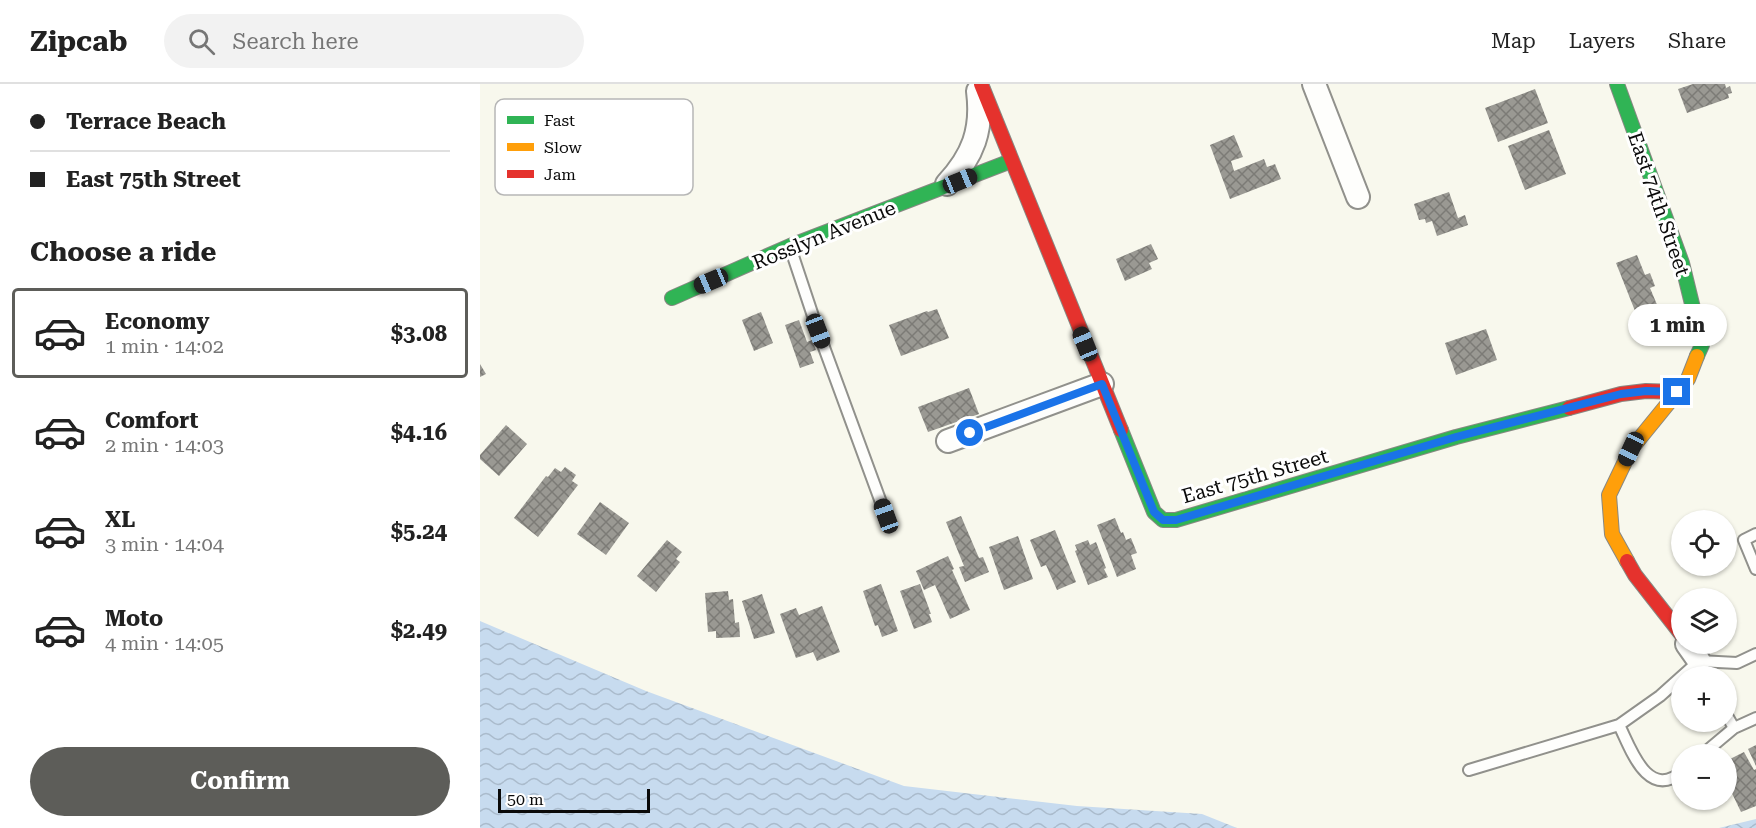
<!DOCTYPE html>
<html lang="en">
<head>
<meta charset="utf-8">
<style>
	:root { --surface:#fff; --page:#f2f2f2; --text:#222; --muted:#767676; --line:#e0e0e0; --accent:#5d5d59 }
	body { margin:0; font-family:"Roboto Serif",serif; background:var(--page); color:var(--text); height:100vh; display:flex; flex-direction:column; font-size:22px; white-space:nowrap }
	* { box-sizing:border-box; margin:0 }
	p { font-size:20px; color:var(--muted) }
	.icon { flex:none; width:33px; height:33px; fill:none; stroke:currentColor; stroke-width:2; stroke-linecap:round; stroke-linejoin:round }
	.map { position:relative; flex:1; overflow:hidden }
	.panel { display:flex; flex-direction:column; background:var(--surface); width:480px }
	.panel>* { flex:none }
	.top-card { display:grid; align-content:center; height:132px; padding:0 30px; background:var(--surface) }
	.tools { position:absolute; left:1191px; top:426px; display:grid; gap:12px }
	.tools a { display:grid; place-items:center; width:66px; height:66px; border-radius:50%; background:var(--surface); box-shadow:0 2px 4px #0004; font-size:30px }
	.scale { position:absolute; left:18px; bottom:15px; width:152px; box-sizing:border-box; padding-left:6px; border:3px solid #0a0a0a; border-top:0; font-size:16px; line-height:21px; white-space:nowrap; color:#0a0a0a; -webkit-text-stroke:4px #fff; paint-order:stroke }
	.end { position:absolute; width:27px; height:27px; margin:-14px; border:8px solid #1a73e8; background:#fff; box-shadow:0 0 0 3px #fff }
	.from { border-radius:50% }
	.bubble { position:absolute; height:42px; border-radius:21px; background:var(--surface); box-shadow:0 2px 4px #0004; font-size:20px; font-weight:700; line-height:42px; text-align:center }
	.car { position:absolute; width:18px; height:36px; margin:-18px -9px; border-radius:8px; box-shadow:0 0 4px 2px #0007; background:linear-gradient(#222 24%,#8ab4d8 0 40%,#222 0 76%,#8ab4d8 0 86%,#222 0) }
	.top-card b { display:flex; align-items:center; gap:21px; height:57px; font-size:22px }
	.top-card b+b { border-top:2px solid var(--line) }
	.top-card i { width:15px; height:15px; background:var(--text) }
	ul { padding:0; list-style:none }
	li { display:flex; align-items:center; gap:18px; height:90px; margin:0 12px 9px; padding:0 18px; border:3px solid transparent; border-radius:6px }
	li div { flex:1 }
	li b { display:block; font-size:22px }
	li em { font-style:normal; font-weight:700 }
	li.selected { border-color:var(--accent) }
	li>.icon { width:54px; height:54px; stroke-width:1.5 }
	h2 { padding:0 30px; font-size:27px; line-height:72px }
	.cta { display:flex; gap:12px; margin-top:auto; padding:12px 30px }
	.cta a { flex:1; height:69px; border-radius:36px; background:var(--accent); color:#fff; font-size:24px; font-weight:700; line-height:69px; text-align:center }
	header { display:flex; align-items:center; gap:36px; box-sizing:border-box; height:84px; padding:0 30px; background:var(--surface); border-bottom:2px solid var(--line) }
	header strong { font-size:28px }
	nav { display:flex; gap:33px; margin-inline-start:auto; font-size:21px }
	.search { width:420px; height:54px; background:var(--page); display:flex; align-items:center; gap:15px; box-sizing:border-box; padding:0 21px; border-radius:33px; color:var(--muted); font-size:22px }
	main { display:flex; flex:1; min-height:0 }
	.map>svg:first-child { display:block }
	.water { fill:url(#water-waves) }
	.building { fill:url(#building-cross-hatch) }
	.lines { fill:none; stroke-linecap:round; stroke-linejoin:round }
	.lane-casing { stroke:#91918c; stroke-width:14 }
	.street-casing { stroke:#91918c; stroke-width:26 }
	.fast-casing { stroke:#888883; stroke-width:16 }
	.slow-casing { stroke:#888883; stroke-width:16 }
	.jam-casing { stroke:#888883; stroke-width:16 }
	.lane { stroke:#fefefc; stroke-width:10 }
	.street { stroke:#fefefc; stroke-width:22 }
	.fast { stroke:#30b455; stroke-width:14 }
	.slow { stroke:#ff9f0a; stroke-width:14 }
	.jam { stroke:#e5322d; stroke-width:14 }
	.route { stroke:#1a73e8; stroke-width:8 }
	.labels { text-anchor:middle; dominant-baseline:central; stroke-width:6; stroke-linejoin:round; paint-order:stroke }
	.street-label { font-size:20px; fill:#0a0a0a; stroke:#fff }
	.key { fill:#fff; stroke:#b6b6b6; stroke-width:1.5 }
	.key-label { font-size:16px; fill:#0a0a0a }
</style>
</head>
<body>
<header>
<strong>Zipcab</strong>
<div class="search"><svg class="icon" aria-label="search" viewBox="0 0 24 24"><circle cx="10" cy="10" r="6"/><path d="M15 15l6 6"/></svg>Search here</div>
<nav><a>Map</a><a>Layers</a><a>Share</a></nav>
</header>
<main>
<section class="panel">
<div class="top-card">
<b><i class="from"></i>Terrace Beach</b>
<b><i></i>East 75th Street</b>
</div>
<h2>Choose a ride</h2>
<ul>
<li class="selected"><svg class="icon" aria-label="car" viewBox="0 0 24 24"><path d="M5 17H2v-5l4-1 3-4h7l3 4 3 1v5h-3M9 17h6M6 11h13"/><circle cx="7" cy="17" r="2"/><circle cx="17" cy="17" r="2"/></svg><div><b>Economy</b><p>1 min · 14:02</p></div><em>$3.08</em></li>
<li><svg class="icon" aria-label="car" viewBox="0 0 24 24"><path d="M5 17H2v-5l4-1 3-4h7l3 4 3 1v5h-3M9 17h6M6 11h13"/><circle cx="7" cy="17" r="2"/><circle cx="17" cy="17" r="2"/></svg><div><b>Comfort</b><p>2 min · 14:03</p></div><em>$4.16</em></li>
<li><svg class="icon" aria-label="car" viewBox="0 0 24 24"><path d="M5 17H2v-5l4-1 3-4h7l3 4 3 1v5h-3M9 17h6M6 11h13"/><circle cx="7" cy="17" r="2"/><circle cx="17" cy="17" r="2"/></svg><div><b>XL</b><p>3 min · 14:04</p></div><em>$5.24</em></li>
<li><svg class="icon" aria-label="car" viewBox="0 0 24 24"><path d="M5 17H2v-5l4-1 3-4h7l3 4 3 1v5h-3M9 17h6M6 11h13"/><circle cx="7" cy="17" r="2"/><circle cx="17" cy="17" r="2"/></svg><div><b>Moto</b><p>4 min · 14:05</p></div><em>$2.49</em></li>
</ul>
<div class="cta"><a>Confirm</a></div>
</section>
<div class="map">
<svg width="1276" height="744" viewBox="0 0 1276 744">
	<defs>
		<pattern id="water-waves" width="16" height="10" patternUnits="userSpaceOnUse" patternTransform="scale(1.5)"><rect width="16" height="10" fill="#c7dbef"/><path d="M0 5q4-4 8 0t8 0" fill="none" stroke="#abc"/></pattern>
		<pattern id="building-cross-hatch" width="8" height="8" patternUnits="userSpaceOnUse" patternTransform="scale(1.5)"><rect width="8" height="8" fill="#9a9993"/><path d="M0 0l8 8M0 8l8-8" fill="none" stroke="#7c7b76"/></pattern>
	</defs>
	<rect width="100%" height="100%" fill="#f8f8ed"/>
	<path class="water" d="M 0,537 L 166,607 L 424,702 L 597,722 L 722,730 L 757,744 L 0,744 Z
		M 1276,735 L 1276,744 L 1239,744 Z"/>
	<path class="building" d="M 1213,0 L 1245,0 L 1246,4 L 1250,2 L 1252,9 L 1248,10 L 1249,14 L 1207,29 L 1198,5 Z
		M 1055,5 L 1068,39 L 1018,58 L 1005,24 Z
		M 1069,46 L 1086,90 L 1045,106 L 1028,62 Z
		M 754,51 L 763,73 L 751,77 L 754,87 L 784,75 L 787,83 L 795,80 L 801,95 L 750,115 L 730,61 Z
		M 969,108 L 978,134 L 985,131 L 988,141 L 957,152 L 952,137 L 946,139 L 945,135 L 939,136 L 934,120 Z
		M 671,160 L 678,175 L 669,179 L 672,185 L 645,197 L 636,175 Z
		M 1157,171 L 1165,191 L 1170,189 L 1175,202 L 1170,204 L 1178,223 L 1157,232 L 1136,179 Z
		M 457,225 L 469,254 L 421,272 L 409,241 L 447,227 L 448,228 Z
		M 281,228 L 293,259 L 274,267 L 262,236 Z
		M 319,236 L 327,258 L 332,256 L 336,266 L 330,268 L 334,279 L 320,284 L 305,241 Z
		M 1006,245 L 1017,276 L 976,291 L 965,259 Z
		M 0,280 L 6,290 L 0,293 Z
		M 489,304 L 499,330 L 448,348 L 438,323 Z
		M 26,341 L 47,360 L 19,392 L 0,375 L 0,371 Z
		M 85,383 L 96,391 L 92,397 L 98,401 L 58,453 L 34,434 L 66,392 L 68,393 L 75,384 L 81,388 Z
		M 120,418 L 149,439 L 126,471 L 97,450 Z
		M 481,432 L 499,474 L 503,473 L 509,488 L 485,498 L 479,483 L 484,482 L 466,438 Z
		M 635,434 L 641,449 L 643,448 L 646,456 L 651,454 L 657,469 L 651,471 L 656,485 L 637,493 L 617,441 Z
		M 575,446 L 596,498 L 577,506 L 566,481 L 561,483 L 550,456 Z
		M 538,452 L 553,495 L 524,506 L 509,463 Z
		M 187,456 L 202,468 L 196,475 L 200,478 L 176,508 L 157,492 Z
		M 608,456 L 610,461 L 616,458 L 626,484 L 624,485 L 628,493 L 608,501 L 595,467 L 597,466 L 595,461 Z
		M 468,472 L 474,485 L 472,486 L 490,526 L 470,535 L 455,501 L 444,506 L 436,487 Z
		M 401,500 L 418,547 L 402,553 L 398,541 L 395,542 L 383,507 Z
		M 440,500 L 451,530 L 449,530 L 452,538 L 434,545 L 420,507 Z
		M 248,507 L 249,516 L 253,515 L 255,539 L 259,538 L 260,553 L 236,554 L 236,547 L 228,548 L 225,509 Z
		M 282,510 L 295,549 L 274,555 L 262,517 Z
		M 342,522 L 360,568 L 337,577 L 333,568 L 316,574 L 300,530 L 316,524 L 319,531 Z
		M 1276,661 L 1276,682 L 1268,665 Z
		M 1264,668 L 1274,686 L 1276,685 L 1276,722 L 1261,728 L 1247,699 L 1255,695 L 1246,677 Z"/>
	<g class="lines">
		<g class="lane-casing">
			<path id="lane" d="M 311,166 L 338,247 L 406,432
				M 1276,450 L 1264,456 L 1276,485
				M 1219,577 L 1227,592
				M 1246,630 L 1254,644 L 1276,634
				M 1139,641 C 1151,665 1167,716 1202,688
				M 1223,670 L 1254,644
				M 989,686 L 1139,641 L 1180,612 L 1219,577 L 1257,579 L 1276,570"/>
		</g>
		<g class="street-casing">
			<path id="street" d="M 834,0 L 878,113
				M 467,100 C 493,72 503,46 498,7
				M 468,357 L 622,300
				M 1207,560 L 1219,577"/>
		</g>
		<g class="fast-casing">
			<path id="fast" d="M 1137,0 L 1202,179 L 1222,261 L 1217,272
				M 192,214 L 310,162 L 531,77
				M 641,346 L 674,428 L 683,436 L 696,436 L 976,353 L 1089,324"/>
		</g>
		<g class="slow-casing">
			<path id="slow" d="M 1147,477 L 1132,450 L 1129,411 L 1151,365 L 1208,295 L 1217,272"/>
		</g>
		<g class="jam-casing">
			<path id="jam" d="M 501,0 L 641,346
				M 1089,324 L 1141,310 L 1166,307 L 1198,308
				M 1147,477 L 1155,491 L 1202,551"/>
		</g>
		<use href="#lane" class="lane"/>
		<use href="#street" class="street"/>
		<use href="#fast" class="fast"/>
		<use href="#slow" class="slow"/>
		<use href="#jam" class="jam"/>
	</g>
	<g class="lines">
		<path class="route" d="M 490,349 L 622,300 L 674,428 L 683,436 L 696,436 L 976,353 L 1141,310 L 1166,307 L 1197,308"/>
	</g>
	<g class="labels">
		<g class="street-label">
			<text transform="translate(1179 120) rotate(71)">East 74th Street</text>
			<text transform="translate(344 151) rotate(-22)">Rosslyn Avenue</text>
			<text transform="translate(775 392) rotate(-16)">East 75th Street</text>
		</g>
	</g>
	<rect x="15" y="15" width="198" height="96" rx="9" class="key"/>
	<rect x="27" y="32" width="27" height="8" fill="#30b455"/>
	<rect x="27" y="59" width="27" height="8" fill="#ff9f0a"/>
	<rect x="27" y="86" width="27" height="8" fill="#e5322d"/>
	<g class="key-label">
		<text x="64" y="42">Fast</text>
		<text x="64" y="69">Slow</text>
		<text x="64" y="96">Jam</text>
	</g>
</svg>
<div class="tools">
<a><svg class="icon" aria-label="locate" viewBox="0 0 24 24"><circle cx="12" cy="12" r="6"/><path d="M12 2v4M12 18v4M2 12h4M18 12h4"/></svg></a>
<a><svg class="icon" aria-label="layers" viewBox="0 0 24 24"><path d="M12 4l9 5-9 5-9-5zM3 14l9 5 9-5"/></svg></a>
<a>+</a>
<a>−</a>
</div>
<div class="scale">50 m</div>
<i class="end from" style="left:490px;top:349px"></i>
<i class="end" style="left:1197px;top:308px"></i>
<div class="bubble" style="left:1148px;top:220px;width:99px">1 min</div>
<i class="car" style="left:480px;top:97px;rotate:68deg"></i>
<i class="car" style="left:231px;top:197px;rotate:247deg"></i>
<i class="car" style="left:338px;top:247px;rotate:159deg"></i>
<i class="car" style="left:605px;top:260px;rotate:338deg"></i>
<i class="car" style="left:1151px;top:365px;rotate:205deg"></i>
<i class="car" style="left:406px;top:432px;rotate:340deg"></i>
</div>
</main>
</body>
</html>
